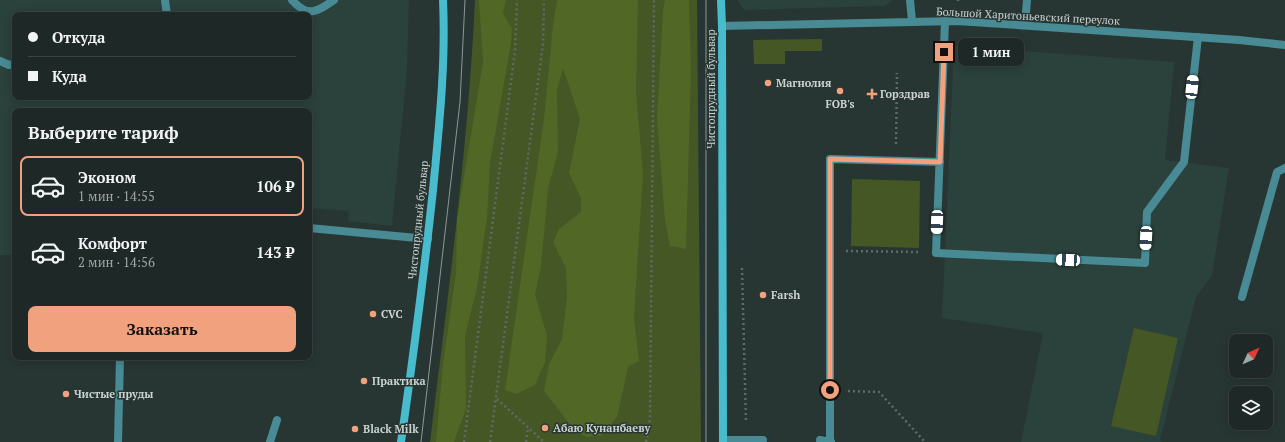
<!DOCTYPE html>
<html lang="ru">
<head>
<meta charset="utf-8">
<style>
	:root { --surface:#1e2826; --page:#2b3432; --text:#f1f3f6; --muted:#a1a6a7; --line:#3c4443; --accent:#f2a17e }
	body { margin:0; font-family:"PT Serif",serif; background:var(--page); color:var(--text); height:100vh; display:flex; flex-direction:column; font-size:15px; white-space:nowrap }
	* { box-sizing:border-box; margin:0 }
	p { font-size:13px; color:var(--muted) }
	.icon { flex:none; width:22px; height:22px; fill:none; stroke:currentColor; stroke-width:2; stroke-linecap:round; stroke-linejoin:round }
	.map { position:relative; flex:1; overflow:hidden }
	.details { position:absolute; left:12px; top:108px; width:300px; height:252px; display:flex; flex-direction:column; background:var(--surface); border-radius:8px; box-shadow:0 2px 10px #0003,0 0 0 1px var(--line) }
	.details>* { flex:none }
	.guide { position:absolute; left:12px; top:12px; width:300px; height:88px; border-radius:8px; box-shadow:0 2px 10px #0003,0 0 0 1px var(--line); display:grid; align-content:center; height:88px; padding:0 16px; background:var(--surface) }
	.needle { width:26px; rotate:46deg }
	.buttons { position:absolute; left:1229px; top:334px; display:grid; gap:8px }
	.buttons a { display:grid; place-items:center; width:44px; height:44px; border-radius:8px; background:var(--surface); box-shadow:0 2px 10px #0003,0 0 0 1px var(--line); font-size:20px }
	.end { position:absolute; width:18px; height:18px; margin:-9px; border:5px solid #f2a17e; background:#111; box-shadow:0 0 0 2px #111 }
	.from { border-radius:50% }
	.bubble { position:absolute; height:28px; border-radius:8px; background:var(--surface); box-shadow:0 2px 10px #0003,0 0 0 1px var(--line); font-size:13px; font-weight:700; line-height:28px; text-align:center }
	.car { position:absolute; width:12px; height:24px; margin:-12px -6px; border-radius:5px; box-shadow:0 0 3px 1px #0007; background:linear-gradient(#fff 24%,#345 0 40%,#fff 0 76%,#345 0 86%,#fff 0) }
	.guide b { display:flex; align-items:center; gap:14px; height:38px; font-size:15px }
	.guide b+b { border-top:1px solid var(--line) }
	.guide i { width:10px; height:10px; background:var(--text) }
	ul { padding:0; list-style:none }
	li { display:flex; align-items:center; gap:12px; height:60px; margin:0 8px 6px; padding:0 8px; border:2px solid transparent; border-radius:8px }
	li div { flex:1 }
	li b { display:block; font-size:15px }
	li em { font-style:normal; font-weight:700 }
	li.selected { border-color:var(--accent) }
	li>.icon { width:36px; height:36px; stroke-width:1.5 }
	h2 { padding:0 16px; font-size:18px; line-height:48px }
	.action { display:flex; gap:8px; margin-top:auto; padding:8px 16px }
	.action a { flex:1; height:46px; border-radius:8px; background:var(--accent); color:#111; font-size:16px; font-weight:700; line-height:46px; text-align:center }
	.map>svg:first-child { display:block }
	.built { fill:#2b413c; fill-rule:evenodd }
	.green { fill:#455724 }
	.forest { fill:#506726 }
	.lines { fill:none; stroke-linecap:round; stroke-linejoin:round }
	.path { stroke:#5f6b68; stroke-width:2.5; stroke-dasharray:2 3; stroke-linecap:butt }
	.service { stroke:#488b95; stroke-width:8 }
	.minor { stroke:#488b95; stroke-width:8 }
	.secondary { stroke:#48bccd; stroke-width:8 }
	.tram { stroke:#8d9795; stroke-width:1 }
	.route { stroke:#f2a17e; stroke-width:5 }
	.poi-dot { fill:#f2a17e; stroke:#283633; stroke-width:1.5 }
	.labels { text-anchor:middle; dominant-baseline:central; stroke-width:3; stroke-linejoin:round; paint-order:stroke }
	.street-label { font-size:11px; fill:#cbd3d1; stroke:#283633 }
	.poi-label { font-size:11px; font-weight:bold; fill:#cbd3d1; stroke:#283633; text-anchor:start }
</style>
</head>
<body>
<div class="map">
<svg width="1285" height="442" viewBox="0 0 1285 442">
	<rect width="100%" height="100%" fill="#283633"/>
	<path class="built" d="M 0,0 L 409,0 L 407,68 L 392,226 L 348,221 L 349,211 L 309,208 L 309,111 L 15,111 L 15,255 L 0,255 ZM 15,15 L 309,15 L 309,97 L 15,97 Z
		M 738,0 L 893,0 L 885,6 L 879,6 L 749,10 L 744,10 L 741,6 Z
		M 954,46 L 1174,62 L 1165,160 L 1229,168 L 1212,275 L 1196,297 L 1160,440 L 1161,442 L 1021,442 L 1043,333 L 942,318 Z"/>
	<path class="green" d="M 475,0 L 697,0 L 701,442 L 430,442 C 448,295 468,148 475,0 Z
		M 822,39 L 822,51 L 785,51 L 785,64 L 754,64 L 753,40 Z
		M 852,179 L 920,181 L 919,248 L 851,246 Z
		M 1134,328 L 1178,338 L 1156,436 L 1111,426 Z"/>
	<path class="forest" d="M 479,0 L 506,0 L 503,13 L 512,29 L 511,43 L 490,163 L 487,218 L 477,288 L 465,335 L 466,409 L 454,442 L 436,442 L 443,364 L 456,273 L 457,219 L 483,62 Z
		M 557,0 L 638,0 L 636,93 L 643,173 L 634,318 L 639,361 L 628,367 L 617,417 L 601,436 L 587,437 L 575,431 L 544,391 L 549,364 L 562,339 L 567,296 L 566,268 L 553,242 L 559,229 L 581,212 L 581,198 L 569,173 L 580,119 L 563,68 L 557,90 L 558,151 L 548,189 L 541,267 L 535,294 L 547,336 L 545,362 L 535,385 L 516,394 L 505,390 L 544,119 L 553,25 Z
		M 665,0 L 688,0 L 689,1 L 691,70 L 686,249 L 670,246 L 665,221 L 657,117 L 663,11 Z"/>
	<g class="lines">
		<path class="path" d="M 958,1 L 958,0
			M 896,144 L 897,73
			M 846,251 L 919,252
			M 742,268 L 746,423
			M 848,391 L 879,392 L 925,442
			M 497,399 L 544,442
			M 464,442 L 515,51 L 517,0
			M 490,442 L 543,44 L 544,0
			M 526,442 L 528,428
			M 646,442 L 650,419 L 654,0"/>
		<path class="service" d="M 165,0 L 167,15
			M 292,0 C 308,18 317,12 334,0
			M 945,21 L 936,253 L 1145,263 L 1147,212 L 1184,162 L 1198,37
			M 1025,25 L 1027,0
			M 0,61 L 9,65 L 15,64
			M 309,228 L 428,239
			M 1242,297 L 1277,172 L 1285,168
			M 723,440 L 763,440
			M 820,440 L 831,442
			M 118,442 L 120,357
			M 270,442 L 277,420
			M 830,442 L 830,159 L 940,162"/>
		<path class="minor" d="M 910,0 L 912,21
			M 722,26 L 957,21 L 1239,40 L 1285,45"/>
		<path class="secondary" d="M 721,0 L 722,26 L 723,442
			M 401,442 C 413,358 424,274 433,190 C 439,127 446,64 443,0"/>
		<path class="tram" d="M 706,0 L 706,442
			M 421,442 L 460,102 L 465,0"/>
	</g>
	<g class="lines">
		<path class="route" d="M 830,390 L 830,159 L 940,162 L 944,52"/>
	</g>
	<g class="poi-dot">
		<circle cx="768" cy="83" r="4"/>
		<circle cx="840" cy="91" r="4"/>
		<path d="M870 88h4v4h4v4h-4v4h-4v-4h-4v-4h4z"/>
		<circle cx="763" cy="295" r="4"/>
		<circle cx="373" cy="314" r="4"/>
		<circle cx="364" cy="381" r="4"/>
		<circle cx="66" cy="394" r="4"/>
		<circle cx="545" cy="428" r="4"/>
		<circle cx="355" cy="429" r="4"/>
	</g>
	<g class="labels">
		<g class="street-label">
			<text transform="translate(1028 16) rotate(3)">Большой Харитоньевский переулок</text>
			<text transform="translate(711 89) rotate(-90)">Чистопрудный бульвар</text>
			<text transform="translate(418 220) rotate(-84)">Чистопрудный бульвар</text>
		</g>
		<g class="poi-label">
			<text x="776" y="83">Магнолия</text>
			<text x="880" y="94">Горздрав</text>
			<text x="840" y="104" text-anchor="middle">FOB's</text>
			<text x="771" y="295">Farsh</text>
			<text x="381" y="314">CVC</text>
			<text x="372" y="381">Практика</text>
			<text x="74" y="394">Чистые пруды</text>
			<text x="553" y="428">Абаю Кунанбаеву</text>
			<text x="363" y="429">Black Milk</text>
		</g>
	</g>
</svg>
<div class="buttons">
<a><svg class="needle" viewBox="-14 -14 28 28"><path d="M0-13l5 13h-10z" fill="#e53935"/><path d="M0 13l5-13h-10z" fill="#a1a6a7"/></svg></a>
<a><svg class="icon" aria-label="layers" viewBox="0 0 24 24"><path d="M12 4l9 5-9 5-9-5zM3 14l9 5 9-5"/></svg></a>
</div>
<i class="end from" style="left:830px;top:390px"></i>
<i class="end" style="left:944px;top:52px"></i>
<div class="bubble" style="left:958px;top:38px;width:66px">1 мин</div>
<i class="car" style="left:1192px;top:87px;rotate:6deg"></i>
<i class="car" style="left:937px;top:222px;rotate:182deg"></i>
<i class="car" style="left:1146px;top:238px;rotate:183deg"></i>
<i class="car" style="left:1068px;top:260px;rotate:273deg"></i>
<div class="guide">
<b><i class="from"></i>Откуда</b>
<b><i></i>Куда</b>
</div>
<section class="details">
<h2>Выберите тариф</h2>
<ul>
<li class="selected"><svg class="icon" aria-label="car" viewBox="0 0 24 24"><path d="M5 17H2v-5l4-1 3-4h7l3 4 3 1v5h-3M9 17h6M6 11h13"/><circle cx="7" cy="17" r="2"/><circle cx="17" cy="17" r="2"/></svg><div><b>Эконом</b><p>1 мин · 14:55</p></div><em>106 ₽</em></li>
<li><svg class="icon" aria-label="car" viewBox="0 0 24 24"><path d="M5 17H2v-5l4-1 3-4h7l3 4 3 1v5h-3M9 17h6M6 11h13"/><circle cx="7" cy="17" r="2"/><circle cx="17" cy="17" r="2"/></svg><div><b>Комфорт</b><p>2 мин · 14:56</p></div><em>143 ₽</em></li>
</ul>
<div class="action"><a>Заказать</a></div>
</section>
</div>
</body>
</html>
